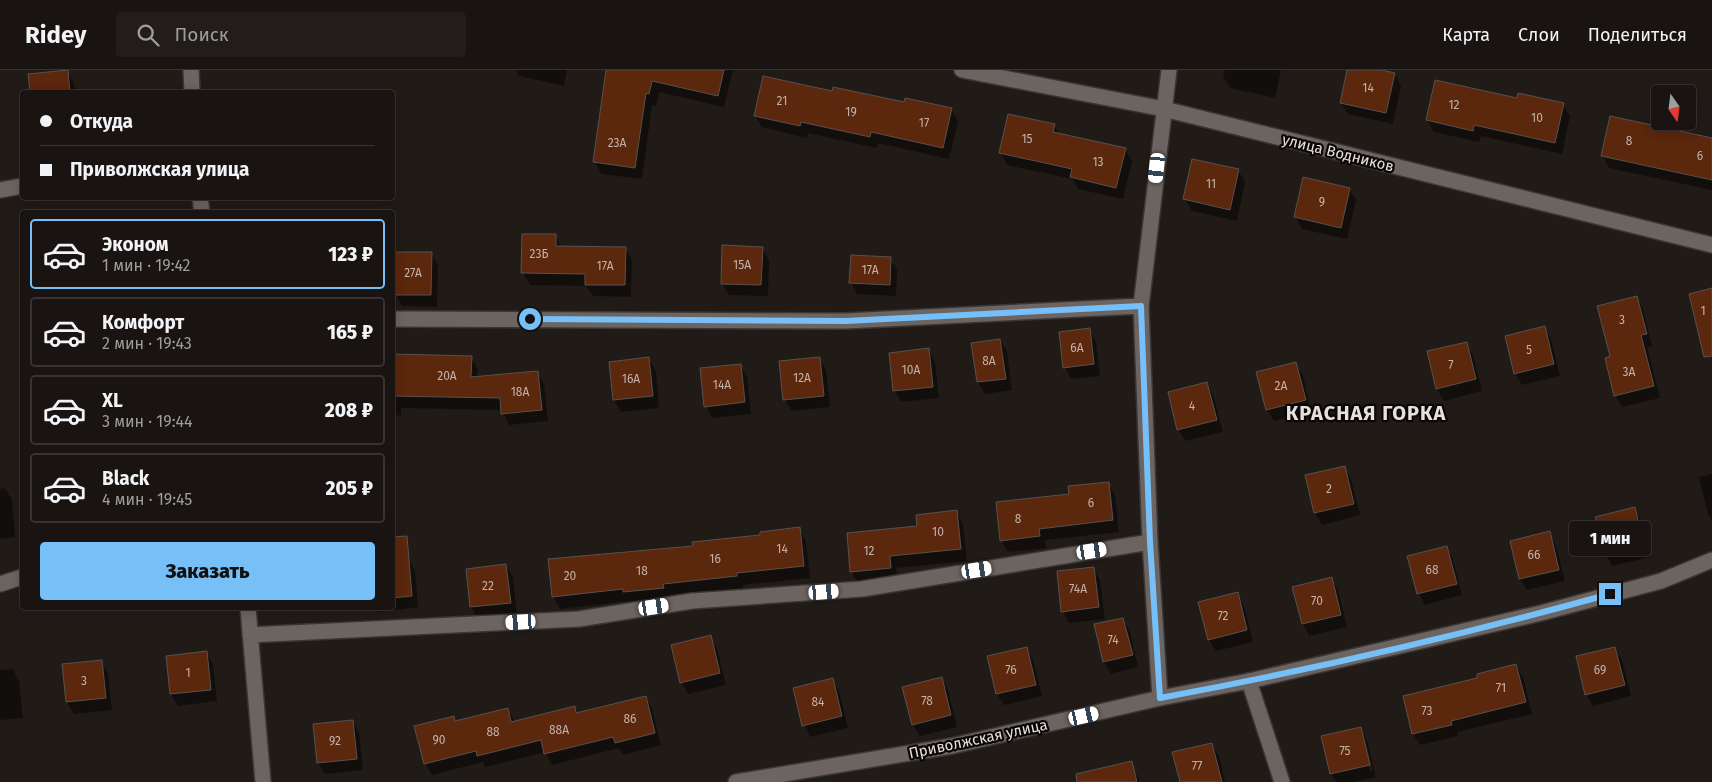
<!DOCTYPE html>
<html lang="ru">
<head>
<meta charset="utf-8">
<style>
	:root { --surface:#191412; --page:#221d1b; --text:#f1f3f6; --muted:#9f9e9f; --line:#373332; --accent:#76c0f7 }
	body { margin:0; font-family:"Fira Sans",sans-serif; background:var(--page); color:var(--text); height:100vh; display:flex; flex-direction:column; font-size:19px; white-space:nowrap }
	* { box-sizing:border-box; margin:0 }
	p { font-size:16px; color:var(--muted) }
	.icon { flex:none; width:28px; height:28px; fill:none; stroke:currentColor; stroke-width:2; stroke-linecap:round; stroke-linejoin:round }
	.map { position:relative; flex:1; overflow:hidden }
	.sheet { position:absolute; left:20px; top:140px; width:375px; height:400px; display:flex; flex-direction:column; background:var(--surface); border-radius:5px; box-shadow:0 2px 12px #0003,0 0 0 1px var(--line) }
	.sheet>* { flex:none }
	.guide { position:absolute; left:20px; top:20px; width:375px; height:110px; border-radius:5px; box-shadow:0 2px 12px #0003,0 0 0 1px var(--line); display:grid; align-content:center; height:110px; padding:0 20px; background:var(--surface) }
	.needle { width:32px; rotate:166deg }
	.tools { position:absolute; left:1651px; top:15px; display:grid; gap:10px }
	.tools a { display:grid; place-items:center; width:45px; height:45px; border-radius:5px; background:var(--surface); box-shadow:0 2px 12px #0003,0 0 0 1px var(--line); font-size:25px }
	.end { position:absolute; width:22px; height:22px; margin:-11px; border:6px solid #76c0f7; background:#111; box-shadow:0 0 0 2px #111 }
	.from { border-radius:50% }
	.bubble { position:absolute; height:35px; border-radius:5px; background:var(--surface); box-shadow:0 2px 12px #0003,0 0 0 1px var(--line); font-size:16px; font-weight:800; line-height:35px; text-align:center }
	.car { position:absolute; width:15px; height:30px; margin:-15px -8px; border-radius:6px; box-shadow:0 0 4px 1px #0007; background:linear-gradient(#fff 24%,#345 0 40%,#fff 0 76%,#345 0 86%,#fff 0) }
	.guide b { display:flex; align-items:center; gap:18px; height:48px; font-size:19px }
	.guide b+b { border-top:1px solid var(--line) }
	.guide i { width:12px; height:12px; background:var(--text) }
	ul { padding:9px 0 0; list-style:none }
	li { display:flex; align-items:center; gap:15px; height:70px; margin:0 10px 8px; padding:0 10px; border:2px solid var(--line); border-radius:5px }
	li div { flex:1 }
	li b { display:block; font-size:19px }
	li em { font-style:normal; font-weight:800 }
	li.current { border-color:var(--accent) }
	li>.icon { width:45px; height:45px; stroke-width:1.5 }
	.cta { display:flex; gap:10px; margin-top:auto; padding:10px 20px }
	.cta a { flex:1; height:58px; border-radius:5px; background:var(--accent); color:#111; font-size:20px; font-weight:800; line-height:58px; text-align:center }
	header { display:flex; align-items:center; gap:30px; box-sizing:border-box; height:70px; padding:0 25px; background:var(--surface); border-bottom:1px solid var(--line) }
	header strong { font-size:24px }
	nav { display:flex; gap:28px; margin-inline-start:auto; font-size:18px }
	.search { width:350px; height:45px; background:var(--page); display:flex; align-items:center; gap:12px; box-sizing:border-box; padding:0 18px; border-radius:5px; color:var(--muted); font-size:19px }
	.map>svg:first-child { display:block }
	.shadow { fill:#0007; fill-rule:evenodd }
	.building { fill:#5b270d; stroke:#59514e }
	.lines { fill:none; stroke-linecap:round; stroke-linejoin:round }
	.street-casing { stroke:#3b3634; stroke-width:18 }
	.secondary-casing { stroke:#3b3634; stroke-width:18 }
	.street { stroke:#6c6461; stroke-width:15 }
	.secondary { stroke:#6c6461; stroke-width:15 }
	.route { stroke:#76c0f7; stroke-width:6 }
	.labels { text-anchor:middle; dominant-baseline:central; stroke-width:4.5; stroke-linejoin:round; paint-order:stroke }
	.number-label { font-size:12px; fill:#c3b2aa }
	.street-label { font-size:15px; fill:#e6e1df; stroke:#090605 }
	.district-label { font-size:20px; font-weight:bold; letter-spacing:1px; fill:#e6e1df; stroke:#090605 }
</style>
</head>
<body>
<header>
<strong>Ridey</strong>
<div class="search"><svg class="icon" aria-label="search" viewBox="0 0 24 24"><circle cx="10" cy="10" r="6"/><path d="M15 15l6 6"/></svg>Поиск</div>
<nav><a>Карта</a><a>Слои</a><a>Поделиться</a></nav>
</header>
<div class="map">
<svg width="1712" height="712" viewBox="0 0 1712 712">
	<rect width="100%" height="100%" fill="#211b18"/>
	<path class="shadow" d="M 516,0 L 567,0 L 564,16 L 519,6 Z
		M 607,0 L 733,0 L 724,37 L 659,22 L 656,36 L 652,35 L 642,109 L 601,104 L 595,92 Z
		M 1225,0 L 1281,0 L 1275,28 L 1230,18 L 1223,6 Z
		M 1349,0 L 1376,0 L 1395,4 L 1401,16 L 1393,54 L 1348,44 L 1341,33 Z
		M 67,1 L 74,13 L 75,22 L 31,22 L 29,5 Z
		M 833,23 L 951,39 L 958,51 L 949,89 L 878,73 L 877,78 L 808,63 L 807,68 L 762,57 L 755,46 Z
		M 1563,34 L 1570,46 L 1562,84 L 1481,66 L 1479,72 L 1434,62 L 1427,50 Z
		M 1054,55 L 1059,64 L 1125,79 L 1132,91 L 1123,129 L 1078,119 L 1073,109 L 1007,95 L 1001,83 Z
		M 1712,69 L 1712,120 L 1609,98 L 1603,86 Z
		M 1238,100 L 1245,112 L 1237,151 L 1192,141 L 1185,129 Z
		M 1349,119 L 1356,130 L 1347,169 L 1302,159 L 1296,147 Z
		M 524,165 L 555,166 L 562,178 L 625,178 L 632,190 L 631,227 L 593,226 L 586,216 L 530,215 L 523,203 Z
		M 762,178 L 769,190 L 768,226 L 729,225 L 722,213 Z
		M 392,183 L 432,184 L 438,195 L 437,237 L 402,236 L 395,223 L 392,223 Z
		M 890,189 L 897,200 L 896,226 L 857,224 L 851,212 Z
		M 1637,227 L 1643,239 L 1652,276 L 1647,277 L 1660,328 L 1622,337 L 1615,325 L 1612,287 Z
		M 1544,257 L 1551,269 L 1560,306 L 1522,315 L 1515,303 Z
		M 1089,260 L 1096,272 L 1100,306 L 1071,309 L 1065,298 Z
		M 1000,270 L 1007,282 L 1012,320 L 985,324 L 978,312 L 973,274 Z
		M 1466,273 L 1473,285 L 1482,321 L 1444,331 L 1437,319 L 1428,282 Z
		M 929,280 L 935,292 L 939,328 L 901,332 L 894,320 Z
		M 471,287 L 478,299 L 477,308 L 537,302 L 544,314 L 548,351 L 509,355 L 502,340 L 401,338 L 401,345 L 392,346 L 392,296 Z
		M 819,288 L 826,300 L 830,337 L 791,341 L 785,329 Z
		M 649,289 L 656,301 L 659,338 L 621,342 L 614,330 L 610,293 Z
		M 1296,294 L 1303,305 L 1311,342 L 1274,351 L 1267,340 Z
		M 740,295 L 747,307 L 751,344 L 712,348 L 706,336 Z
		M 1207,313 L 1213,325 L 1223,362 L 1185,371 L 1178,359 Z
		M 1344,397 L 1351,409 L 1360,445 L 1322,455 L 1315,443 L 1306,406 Z
		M 1712,404 L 1712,451 L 1708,444 L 1699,407 Z
		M 1108,413 L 1115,425 L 1119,462 L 1045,470 L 1046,478 L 1008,482 L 1001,470 L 1071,425 Z
		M 5,418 L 12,430 L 15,467 L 0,469 L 0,419 Z
		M 1634,438 L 1641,450 L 1650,487 L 1612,496 L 1606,484 Z
		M 956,442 L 963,453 L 967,491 L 896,498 L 897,509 L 858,514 L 852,502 L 919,457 Z
		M 799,459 L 806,471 L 810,508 L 743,515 L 743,518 L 669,526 L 670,530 L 631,534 L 630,531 L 560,539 L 553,527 L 549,490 L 694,477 Z
		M 1549,463 L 1556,475 L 1565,511 L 1527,520 L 1520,509 L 1511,472 Z
		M 1447,477 L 1453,489 L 1462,525 L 1425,535 L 1418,523 Z
		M 408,489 L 415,500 L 418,537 L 380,542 L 378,538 L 392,538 L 392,490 Z
		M 506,496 L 513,507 L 517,545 L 478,548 L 471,537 Z
		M 1093,498 L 1100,510 L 1105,549 L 1069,553 L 1063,541 Z
		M 1331,508 L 1338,520 L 1347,557 L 1309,566 L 1303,554 L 1294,518 Z
		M 1237,524 L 1244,536 L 1253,572 L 1216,581 L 1209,570 Z
		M 1123,549 L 1130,561 L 1138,597 L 1111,604 L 1104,592 L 1095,555 Z
		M 710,566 L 717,578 L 726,615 L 688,624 L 681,612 Z
		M 1026,578 L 1033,590 L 1042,626 L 1004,635 L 997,624 L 988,587 Z
		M 1615,578 L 1622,590 L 1631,626 L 1593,636 L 1586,624 Z
		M 206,583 L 213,594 L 217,631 L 178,636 L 171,624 L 168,587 Z
		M 101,591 L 108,603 L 112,640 L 74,644 L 67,632 L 63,595 Z
		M 1516,596 L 1523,607 L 1532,644 L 1457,662 L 1458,666 L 1420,675 L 1413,664 L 1404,627 L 1479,609 Z
		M 13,599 L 19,611 L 23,648 L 0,650 L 0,600 Z
		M 832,609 L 839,621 L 848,658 L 810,667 L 804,655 Z
		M 942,609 L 948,620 L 957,657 L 920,666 L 913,655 Z
		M 645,627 L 652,639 L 661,675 L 623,685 L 619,678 L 552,695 L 545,682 L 485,697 L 483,692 L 432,705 L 425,693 L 454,647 L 456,652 L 508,639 L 515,652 L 574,637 L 578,644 Z
		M 353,651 L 359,663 L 363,700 L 325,704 L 318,692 Z
		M 1360,658 L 1367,670 L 1376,707 L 1353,712 L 1336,712 L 1331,704 L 1322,667 ZM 1362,669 L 1365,669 L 1373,701 L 1370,701 Z
		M 1212,674 L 1219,686 L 1225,712 L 1181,712 Z
		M 1131,692 L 1140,712 L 1096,712 Z"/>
	<path class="building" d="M 68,0 L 70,22 L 30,22 L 28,4 Z
		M 606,0 L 724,0 L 718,26 L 652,11 L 649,24 L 646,23 L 635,98 L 593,92 Z
		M 1347,0 L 1382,0 L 1395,3 L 1386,43 L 1340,33 Z
		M 763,6 L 832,21 L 833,17 L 904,32 L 905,28 L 952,38 L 943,78 L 871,62 L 870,67 L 801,52 L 800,56 L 754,46 Z
		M 1435,10 L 1517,28 L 1518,23 L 1564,33 L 1555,73 L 1474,55 L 1473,61 L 1426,50 Z
		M 1008,44 L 1055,54 L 1053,62 L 1126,78 L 1116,118 L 1070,107 L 1072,99 L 999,83 Z
		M 1610,46 L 1712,68 L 1712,110 L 1601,86 Z
		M 1192,89 L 1239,99 L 1230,140 L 1183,129 Z
		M 1303,107 L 1350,118 L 1341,158 L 1294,147 Z
		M 522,164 L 556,164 L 556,176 L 626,177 L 625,215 L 585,215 L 585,204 L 521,203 Z
		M 722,175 L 763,177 L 761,215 L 721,214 Z
		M 395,182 L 432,182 L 431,225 L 393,225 Z
		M 851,185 L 891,187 L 890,215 L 849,213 Z
		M 1712,218 L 1712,286 L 1704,287 L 1689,224 Z
		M 1637,226 L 1647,264 L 1641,265 L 1654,316 L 1614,326 L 1605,288 L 1610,286 L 1597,236 Z
		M 1545,256 L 1554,294 L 1514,304 L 1505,266 Z
		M 1090,258 L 1094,294 L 1063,298 L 1059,262 Z
		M 1000,269 L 1006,309 L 977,312 L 971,273 Z
		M 1467,272 L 1476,309 L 1436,319 L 1427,281 Z
		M 929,278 L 933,317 L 893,321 L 889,283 Z
		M 392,284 L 472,286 L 471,307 L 538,301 L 542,340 L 501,344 L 500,328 L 392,326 Z
		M 649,287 L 653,326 L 613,330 L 609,292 Z
		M 820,287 L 824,326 L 783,330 L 779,291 Z
		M 1296,292 L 1306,330 L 1266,340 L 1256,302 Z
		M 741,294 L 745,332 L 704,337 L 700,298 Z
		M 1207,312 L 1217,350 L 1177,360 L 1168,322 Z
		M 1345,396 L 1354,434 L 1314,443 L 1305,405 Z
		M 1109,412 L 1113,450 L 1039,459 L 1040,466 L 1000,471 L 996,432 L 1069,424 L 1068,416 Z
		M 1635,437 L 1644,475 L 1604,485 L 1595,447 Z
		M 957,440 L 961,479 L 890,486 L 891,498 L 850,502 L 847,463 L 917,456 L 916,445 Z
		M 800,457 L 804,496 L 737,503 L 737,506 L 663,514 L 664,518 L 623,522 L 623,519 L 552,527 L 548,489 L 693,476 L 692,472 L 760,465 L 760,462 Z
		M 1550,461 L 1559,500 L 1519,509 L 1510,471 Z
		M 407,466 L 412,526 L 392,528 L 392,467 Z
		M 1447,476 L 1457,514 L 1417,524 L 1407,486 Z
		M 506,494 L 511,533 L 470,537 L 466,499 Z
		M 1094,497 L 1099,537 L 1061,542 L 1057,501 Z
		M 1332,507 L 1341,545 L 1302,554 L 1292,517 Z
		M 1238,522 L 1247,560 L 1208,570 L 1198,532 Z
		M 1123,548 L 1133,585 L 1103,592 L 1094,554 Z
		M 711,565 L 720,603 L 680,613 L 671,575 Z
		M 1027,577 L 1036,615 L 996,624 L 987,586 Z
		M 1615,577 L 1625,615 L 1585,625 L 1576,586 Z
		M 207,581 L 211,620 L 170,624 L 166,586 Z
		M 102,590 L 106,628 L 66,632 L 62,594 Z
		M 1516,594 L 1526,632 L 1451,651 L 1452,655 L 1412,664 L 1403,626 L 1477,608 L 1477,604 Z
		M 942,607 L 951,645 L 912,655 L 902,617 Z
		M 833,608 L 842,646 L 802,656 L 793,618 Z
		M 646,626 L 655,663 L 615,673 L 613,667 L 544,684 L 541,670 L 477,686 L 476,681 L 424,694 L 414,656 L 454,646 L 455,651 L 508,638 L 511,652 L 575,636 L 576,643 Z
		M 353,650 L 357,689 L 317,693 L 313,654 Z
		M 1361,657 L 1370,695 L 1330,704 L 1321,666 Z
		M 1212,673 L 1222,712 L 1180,712 L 1172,682 Z
		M 1132,691 L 1137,712 L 1077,712 L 1076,704 Z"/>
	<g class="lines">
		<g class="street-casing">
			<path id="street" d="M 191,0 L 192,22
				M 962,0 L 1164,39 L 1712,175
				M 0,120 L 22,116
				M 200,128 L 202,142
				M 392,249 L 846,251 L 1141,236
				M 0,514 L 22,507
				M 248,538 L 263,712
				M 250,565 L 579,549 L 692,531 L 862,519 L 1150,472
				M 1249,611 L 1282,712
				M 1160,628 L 1150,472 L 1141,236 L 1169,0"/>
		</g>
		<g class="secondary-casing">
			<path id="secondary" d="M 736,712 L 952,676 L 1160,628 L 1249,611 L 1541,543 L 1661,511 L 1712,490"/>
		</g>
		<use href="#street" class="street"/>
		<use href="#secondary" class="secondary"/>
	</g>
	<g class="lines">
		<path class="route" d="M 530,249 L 846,251 L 1141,236 L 1150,472 L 1160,628 C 1311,600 1462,565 1610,524"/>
	</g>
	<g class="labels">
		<g class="number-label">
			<text x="1368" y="18">14</text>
			<text x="782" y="31">21</text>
			<text x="1454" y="35">12</text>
			<text x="851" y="42">19</text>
			<text x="1537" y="48">10</text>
			<text x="924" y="53">17</text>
			<text x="1027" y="69">15</text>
			<text x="1629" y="71">8</text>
			<text x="617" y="73">23А</text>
			<text x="1700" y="86">6</text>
			<text x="1098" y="92">13</text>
			<text x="1211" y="114">11</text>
			<text x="1322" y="132">9</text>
			<text x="539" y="184">23Б</text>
			<text x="742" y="195">15А</text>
			<text x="605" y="196">17А</text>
			<text x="870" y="200">17А</text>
			<text x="413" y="203">27А</text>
			<text x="1703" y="241">1</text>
			<text x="1622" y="250">3</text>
			<text x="1077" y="278">6А</text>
			<text x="1529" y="280">5</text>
			<text x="989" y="291">8А</text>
			<text x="1451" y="295">7</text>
			<text x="911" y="300">10А</text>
			<text x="1629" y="302">3А</text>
			<text x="447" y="306">20А</text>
			<text x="802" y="308">12А</text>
			<text x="631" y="309">16А</text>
			<text x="722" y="315">14А</text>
			<text x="1281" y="316">2А</text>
			<text x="520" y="322">18А</text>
			<text x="1192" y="336">4</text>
			<text x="1329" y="419">2</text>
			<text x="1091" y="433">6</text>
			<text x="1018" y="449">8</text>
			<text x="938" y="462">10</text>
			<text x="782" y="479">14</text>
			<text x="869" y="481">12</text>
			<text x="1534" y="485">66</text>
			<text x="715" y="489">16</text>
			<text x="1432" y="500">68</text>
			<text x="642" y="501">18</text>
			<text x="570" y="506">20</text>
			<text x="488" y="516">22</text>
			<text x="1078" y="519">74А</text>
			<text x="1317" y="531">70</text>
			<text x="1223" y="546">72</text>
			<text x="1113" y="570">74</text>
			<text x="1011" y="600">76</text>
			<text x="1600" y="600">69</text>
			<text x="188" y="603">1</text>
			<text x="84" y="611">3</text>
			<text x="1501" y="618">71</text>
			<text x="927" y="631">78</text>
			<text x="818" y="632">84</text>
			<text x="1427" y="641">73</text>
			<text x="630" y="649">86</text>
			<text x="559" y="660">88А</text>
			<text x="493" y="662">88</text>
			<text x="439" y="670">90</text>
			<text x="335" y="671">92</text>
			<text x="1345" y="681">75</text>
			<text x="1197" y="696">77</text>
		</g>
		<g class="street-label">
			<text transform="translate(1338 83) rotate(14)">улица Водников</text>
			<text transform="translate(978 669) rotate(-12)">Приволжская улица</text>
		</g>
		<g class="district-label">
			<text x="1366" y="343">КРАСНАЯ ГОРКА</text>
		</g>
	</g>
</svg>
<div class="tools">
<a><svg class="needle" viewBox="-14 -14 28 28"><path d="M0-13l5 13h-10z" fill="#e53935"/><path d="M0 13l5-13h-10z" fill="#9f9e9f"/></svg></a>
</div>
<i class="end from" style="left:530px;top:249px"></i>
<i class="end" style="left:1610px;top:524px"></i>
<div class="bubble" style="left:1569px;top:451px;width:82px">1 мин</div>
<i class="car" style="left:1157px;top:98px;rotate:186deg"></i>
<i class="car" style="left:1092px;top:481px;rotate:81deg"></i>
<i class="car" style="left:977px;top:500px;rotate:81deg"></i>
<i class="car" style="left:824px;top:522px;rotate:86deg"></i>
<i class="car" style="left:654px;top:537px;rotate:81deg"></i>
<i class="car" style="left:521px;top:552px;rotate:267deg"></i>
<i class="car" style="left:1084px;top:646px;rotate:77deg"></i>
<div class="guide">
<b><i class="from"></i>Откуда</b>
<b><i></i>Приволжская улица</b>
</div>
<section class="sheet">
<ul>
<li class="current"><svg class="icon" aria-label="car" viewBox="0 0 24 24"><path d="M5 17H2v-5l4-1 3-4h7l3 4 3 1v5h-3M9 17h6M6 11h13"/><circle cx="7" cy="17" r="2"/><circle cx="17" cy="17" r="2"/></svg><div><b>Эконом</b><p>1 мин · 19:42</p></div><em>123 ₽</em></li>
<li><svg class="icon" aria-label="car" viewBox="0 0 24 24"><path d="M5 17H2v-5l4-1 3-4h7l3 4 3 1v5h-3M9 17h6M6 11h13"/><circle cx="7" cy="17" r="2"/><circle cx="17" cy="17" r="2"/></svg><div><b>Комфорт</b><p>2 мин · 19:43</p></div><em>165 ₽</em></li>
<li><svg class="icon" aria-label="car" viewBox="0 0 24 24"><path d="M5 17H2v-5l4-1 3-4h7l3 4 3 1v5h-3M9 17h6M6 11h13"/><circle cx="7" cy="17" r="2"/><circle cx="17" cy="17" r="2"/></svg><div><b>XL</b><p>3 мин · 19:44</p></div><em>208 ₽</em></li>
<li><svg class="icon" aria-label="car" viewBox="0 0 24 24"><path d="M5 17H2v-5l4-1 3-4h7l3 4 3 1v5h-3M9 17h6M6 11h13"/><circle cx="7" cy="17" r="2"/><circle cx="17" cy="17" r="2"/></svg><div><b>Black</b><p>4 мин · 19:45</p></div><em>205 ₽</em></li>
</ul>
<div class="cta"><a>Заказать</a></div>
</section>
</div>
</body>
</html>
